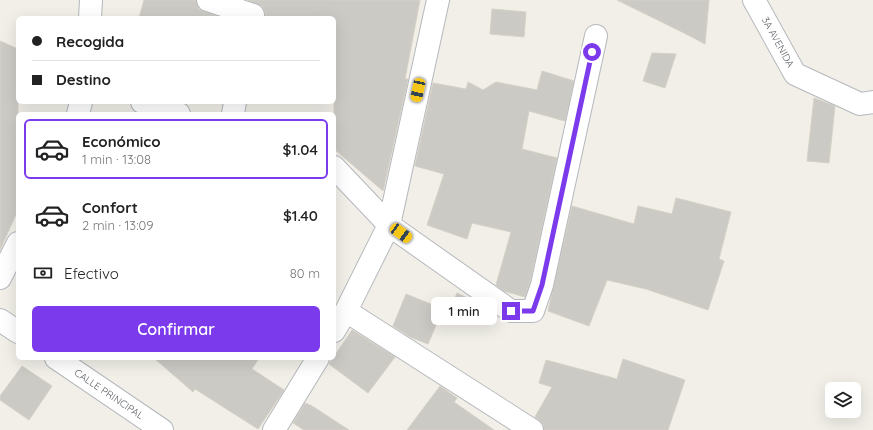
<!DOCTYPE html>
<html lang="es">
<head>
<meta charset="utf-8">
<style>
	:root { --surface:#fff; --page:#f6f6f6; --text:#222; --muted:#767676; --line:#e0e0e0; --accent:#7c3aed }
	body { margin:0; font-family:Quicksand,sans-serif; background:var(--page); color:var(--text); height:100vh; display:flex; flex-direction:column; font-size:15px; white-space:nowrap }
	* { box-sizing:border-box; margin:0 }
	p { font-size:13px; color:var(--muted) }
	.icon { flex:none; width:22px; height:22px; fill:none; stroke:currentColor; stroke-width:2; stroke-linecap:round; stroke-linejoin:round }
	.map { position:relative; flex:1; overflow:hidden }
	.details { position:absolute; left:16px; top:112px; width:320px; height:248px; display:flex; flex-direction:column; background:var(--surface); border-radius:6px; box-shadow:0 4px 16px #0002 }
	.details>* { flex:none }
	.top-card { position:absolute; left:16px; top:16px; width:320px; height:88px; border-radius:6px; box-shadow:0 4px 16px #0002; display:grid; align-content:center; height:88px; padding:0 16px; background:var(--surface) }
	.buttons { position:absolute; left:825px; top:382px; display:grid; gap:8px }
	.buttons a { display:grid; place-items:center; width:36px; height:36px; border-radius:6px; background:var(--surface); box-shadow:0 4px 16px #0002; font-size:20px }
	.end { position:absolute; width:18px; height:18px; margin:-9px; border:5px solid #7c3aed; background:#fff; box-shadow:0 0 0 2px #fff }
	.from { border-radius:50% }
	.bubble { position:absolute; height:28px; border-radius:6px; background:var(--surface); box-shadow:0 4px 16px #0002; font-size:13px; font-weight:600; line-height:28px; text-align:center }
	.car { position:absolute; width:12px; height:24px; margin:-12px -6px; border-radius:5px; box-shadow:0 0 3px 1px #0007; background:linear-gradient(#f5c518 24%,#345 0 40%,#f5c518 0 76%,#345 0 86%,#f5c518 0) }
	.top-card b { display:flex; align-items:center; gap:14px; height:38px; font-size:15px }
	.top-card b+b { border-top:1px solid var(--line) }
	.top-card i { width:10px; height:10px; background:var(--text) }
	ul { padding:7px 0 0; list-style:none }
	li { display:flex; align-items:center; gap:12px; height:60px; margin:0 8px 6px; padding:0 8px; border:2px solid transparent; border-radius:6px }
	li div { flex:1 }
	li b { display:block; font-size:15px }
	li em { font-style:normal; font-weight:600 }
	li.on { border-color:var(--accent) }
	li>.icon { width:36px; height:36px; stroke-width:1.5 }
	.pay { display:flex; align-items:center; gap:10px; height:44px; padding:0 16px; font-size:15px }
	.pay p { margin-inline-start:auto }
	.primary-button { display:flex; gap:8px; margin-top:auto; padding:8px 16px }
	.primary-button a { flex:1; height:46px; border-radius:6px; background:var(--accent); color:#fff; font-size:16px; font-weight:600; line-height:46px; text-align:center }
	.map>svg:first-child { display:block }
	.building { fill:#cccac5; stroke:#d6d1c6 }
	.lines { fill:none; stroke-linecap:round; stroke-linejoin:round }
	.minor-casing { stroke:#b5b8bc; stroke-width:24 }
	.minor { stroke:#fff; stroke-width:22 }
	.route { stroke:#7c3aed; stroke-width:5 }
	.labels { text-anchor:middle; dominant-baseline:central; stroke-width:3; stroke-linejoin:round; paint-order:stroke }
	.street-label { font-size:10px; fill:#5f6368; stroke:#fff }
</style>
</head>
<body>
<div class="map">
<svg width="873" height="430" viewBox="0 0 873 430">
	<rect width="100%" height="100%" fill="#f1efe8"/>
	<path class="building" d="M 144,0 L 196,0 L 199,9 L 222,18 L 139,18 Z
		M 248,0 L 420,0 L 405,79 L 408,79 L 383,191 L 334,149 L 334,18 L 265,18 L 265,12 L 262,6 Z
		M 617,0 L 709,0 L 705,44 L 686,34 Z
		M 492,9 L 526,12 L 524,37 L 490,34 Z
		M 0,41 L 18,49 L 18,210 L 0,250 Z
		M 652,53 L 676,54 L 665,88 L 643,81 Z
		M 542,71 L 574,81 L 565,121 L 529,111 L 522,149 L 557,158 L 530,282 L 525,297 L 504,291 L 496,285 L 511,232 L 472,223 L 467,239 L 427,225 L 444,174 L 415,166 L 433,83 L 466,89 L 468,82 L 483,90 L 496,82 L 537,90 Z
		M 814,98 L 835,106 L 829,163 L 807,161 Z
		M 676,198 L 731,212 L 719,259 L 724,261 L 708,310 L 646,289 L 607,280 L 589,326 L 548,311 L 572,206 L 634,224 L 638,206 L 672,214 Z
		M 457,293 L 476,302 L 470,318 L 450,310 Z
		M 406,294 L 443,309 L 428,344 L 410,337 L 393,326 Z
		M 352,330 L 395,357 L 368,393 L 329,364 Z
		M 154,358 L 259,358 L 252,369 L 284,390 L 258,429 L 195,389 L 193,392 Z
		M 623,359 L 685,380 L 668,430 L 544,430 L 543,424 L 535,417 L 552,387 L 539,383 L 546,360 L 617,379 Z
		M 22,366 L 52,386 L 29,420 L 0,400 L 0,396 Z
		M 440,386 L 457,398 L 454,402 L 494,430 L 407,430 Z
		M 305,403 L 312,406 L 349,430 L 304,430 L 293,423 Z"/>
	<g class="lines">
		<g class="minor-casing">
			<path id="minor" d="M 208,0 L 253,15
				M 754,0 L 795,74 L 860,104 L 873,102
				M 90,18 L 91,0
				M 142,102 L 179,114
				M 78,114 L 81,102
				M 233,114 L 235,102
				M 334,167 L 389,225 L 511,311 L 533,311 L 542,285 L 596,36
				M 0,278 L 18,243
				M 346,311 L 532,430
				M 0,320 L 18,332
				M 334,331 L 346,311 L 389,225 L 438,0
				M 56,358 L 162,430
				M 274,430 L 318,358"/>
		</g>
		<use href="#minor" class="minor"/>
	</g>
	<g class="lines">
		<path class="route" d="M 511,311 L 533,311 L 542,285 L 592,52"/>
	</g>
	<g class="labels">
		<g class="street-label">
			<text transform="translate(778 42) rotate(61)">3A AVENIDA</text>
			<text transform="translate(109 394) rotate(34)">CALLE PRINCIPAL</text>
		</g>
	</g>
</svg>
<div class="buttons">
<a><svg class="icon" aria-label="layers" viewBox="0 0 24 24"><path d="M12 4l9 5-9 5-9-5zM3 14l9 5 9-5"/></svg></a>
</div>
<i class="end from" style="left:592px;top:52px"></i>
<i class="end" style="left:511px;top:311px"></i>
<div class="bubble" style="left:431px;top:297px;width:66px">1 min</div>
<i class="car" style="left:418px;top:90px;rotate:192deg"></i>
<i class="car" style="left:401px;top:233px;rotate:126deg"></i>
<div class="top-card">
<b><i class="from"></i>Recogida</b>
<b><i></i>Destino</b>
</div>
<section class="details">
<ul>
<li class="on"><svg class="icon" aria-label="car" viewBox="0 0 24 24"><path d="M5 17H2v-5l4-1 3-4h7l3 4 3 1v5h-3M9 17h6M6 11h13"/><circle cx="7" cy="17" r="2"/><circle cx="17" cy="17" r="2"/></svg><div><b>Económico</b><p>1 min · 13:08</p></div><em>$1.04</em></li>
<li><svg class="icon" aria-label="car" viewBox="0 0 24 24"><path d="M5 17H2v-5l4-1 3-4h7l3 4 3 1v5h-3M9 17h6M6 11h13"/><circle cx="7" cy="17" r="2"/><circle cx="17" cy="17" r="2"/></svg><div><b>Confort</b><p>2 min · 13:09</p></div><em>$1.40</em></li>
</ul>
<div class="pay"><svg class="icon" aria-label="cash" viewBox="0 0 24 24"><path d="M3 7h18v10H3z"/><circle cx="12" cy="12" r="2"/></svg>Efectivo<p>80 m</p></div>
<div class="primary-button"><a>Confirmar</a></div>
</section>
</div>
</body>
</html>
